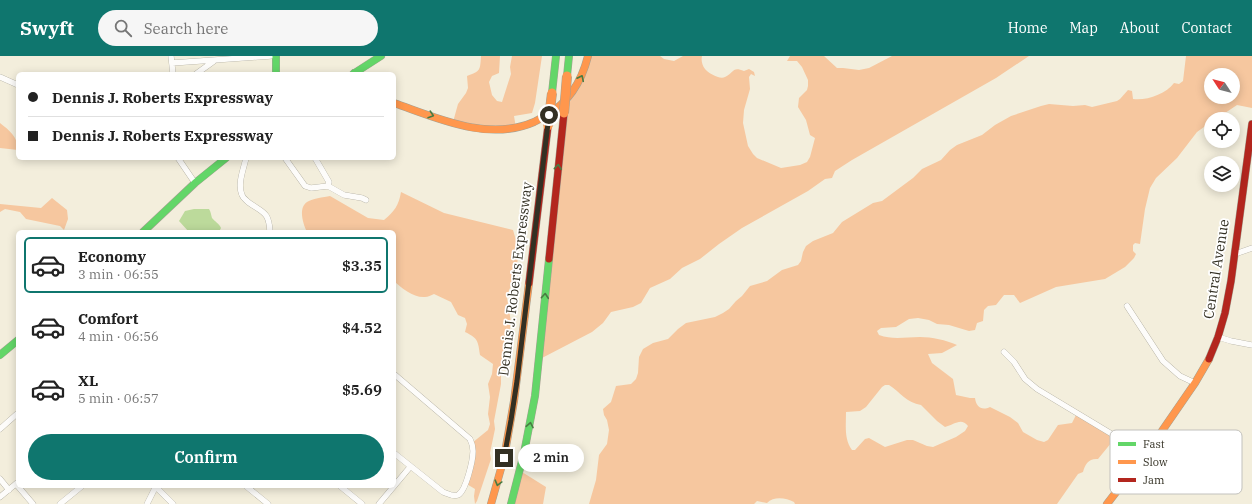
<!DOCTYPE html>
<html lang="en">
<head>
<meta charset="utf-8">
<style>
	:root { --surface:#fff; --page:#f6f6f6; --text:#222; --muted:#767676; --line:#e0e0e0; --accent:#0f766e }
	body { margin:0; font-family:"IBM Plex Serif",serif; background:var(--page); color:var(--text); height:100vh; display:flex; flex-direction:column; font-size:15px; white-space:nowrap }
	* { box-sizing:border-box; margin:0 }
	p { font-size:13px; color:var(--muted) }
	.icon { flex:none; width:22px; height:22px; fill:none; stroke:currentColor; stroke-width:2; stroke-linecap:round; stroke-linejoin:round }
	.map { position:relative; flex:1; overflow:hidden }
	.side { position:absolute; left:16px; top:174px; width:380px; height:258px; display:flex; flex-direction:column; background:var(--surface); border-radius:6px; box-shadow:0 2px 10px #0003 }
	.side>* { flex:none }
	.banner { position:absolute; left:16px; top:16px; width:380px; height:88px; border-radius:6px; box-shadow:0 2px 10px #0003; display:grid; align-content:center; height:88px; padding:0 12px; background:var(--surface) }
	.needle { width:26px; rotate:306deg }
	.tools { position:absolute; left:1204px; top:12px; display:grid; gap:8px }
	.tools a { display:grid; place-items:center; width:36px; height:36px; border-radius:50%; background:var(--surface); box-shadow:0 2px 10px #0003; font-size:20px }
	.end { position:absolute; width:18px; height:18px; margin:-9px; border:5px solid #333023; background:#fff; box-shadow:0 0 0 2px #fff }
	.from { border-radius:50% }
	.bubble { position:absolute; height:28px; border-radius:14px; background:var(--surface); box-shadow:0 2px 10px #0003; font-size:13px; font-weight:600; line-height:28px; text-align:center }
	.banner b { display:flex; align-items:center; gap:14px; height:38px; font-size:15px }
	.banner b+b { border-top:1px solid var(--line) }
	.banner i { width:10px; height:10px; background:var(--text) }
	ul { padding:7px 0 0; list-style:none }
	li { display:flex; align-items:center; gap:12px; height:56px; margin:0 8px 6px; padding:0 4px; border:2px solid transparent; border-radius:6px }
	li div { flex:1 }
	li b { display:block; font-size:15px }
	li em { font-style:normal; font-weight:600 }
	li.current { border-color:var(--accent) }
	li>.icon { width:36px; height:36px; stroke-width:1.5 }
	.action { display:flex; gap:8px; margin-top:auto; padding:8px 12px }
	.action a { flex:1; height:46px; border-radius:24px; background:var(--accent); color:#fff; font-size:16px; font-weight:600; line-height:46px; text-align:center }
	header { display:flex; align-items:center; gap:24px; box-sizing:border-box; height:56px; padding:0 20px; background:var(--accent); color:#fff }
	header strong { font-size:19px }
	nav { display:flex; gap:22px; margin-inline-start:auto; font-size:14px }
	.search { width:280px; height:36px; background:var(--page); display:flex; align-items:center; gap:10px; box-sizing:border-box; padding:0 14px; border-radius:22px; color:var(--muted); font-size:15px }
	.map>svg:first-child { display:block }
	.forest { fill:#f6c79f; fill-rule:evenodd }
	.water { fill:#bcda9b }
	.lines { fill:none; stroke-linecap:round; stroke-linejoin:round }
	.street-casing { stroke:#a4a092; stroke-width:6 }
	.fast-casing { stroke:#a4a092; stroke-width:8 }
	.slow-casing { stroke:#a4a092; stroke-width:8 }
	.jam-casing { stroke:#a4a092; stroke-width:8 }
	.street { stroke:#fdfcfa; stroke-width:5.5 }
	.fast { stroke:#63d668; stroke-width:7 }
	.slow { stroke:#ff974d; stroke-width:7 }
	.jam { stroke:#b3261e; stroke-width:7 }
	.slow-bridge-casing { stroke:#a4a092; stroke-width:10; stroke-linecap:butt }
	.slow-bridge { stroke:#ff974d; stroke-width:9 }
	.oneway { stroke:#497b42 }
	.route { stroke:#333023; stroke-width:5 }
	.labels { text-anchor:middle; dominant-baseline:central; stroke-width:3.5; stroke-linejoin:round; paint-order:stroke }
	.street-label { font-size:14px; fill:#333023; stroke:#fff }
	.key { fill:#fff; stroke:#c2c1bd; stroke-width:1 }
	.key-label { font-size:11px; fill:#333023 }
</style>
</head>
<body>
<header>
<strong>Swyft</strong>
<div class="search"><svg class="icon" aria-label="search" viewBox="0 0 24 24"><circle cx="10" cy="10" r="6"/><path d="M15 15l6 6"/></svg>Search here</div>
<nav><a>Home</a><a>Map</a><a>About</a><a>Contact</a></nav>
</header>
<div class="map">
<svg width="1252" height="448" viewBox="0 0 1252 448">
	<rect width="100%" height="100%" fill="#f3eedc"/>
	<path class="forest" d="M 481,0 L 500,0 L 499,17 L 492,20 L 489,26 L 492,39 L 497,45 L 502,46 L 511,18 L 510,11 L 512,0 L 542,0 L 535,47 L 532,57 L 514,60 L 516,72 L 453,66 L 458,48 L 466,37 L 468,32 L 467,20 C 481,15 480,14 481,0 Z
		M 591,0 L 660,0 L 664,3 L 674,5 L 683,0 L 702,0 C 701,4 702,9 705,13 C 708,17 720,24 725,21 C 734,17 732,10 744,15 L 749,13 L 754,16 L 755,20 L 751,18 L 749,21 L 750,33 L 744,54 L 743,67 L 748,90 L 753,98 L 757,102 L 781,112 L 800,109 L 807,106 L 810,101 L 815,82 L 810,79 L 806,64 L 798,51 L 799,42 L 807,34 L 808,30 L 808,24 L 802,11 L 797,5 L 787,5 L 790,0 L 824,0 L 837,12 L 843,12 L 859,14 L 869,12 L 892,0 L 1029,0 L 996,22 L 852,104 L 835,115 L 832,122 L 825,123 L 808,135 L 742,172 L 719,188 L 700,203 L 682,212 L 670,223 L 650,232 L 641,247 L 633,251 L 611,256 L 603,267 L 592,276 L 542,302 L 566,54 Z
		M 1186,0 L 1252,0 L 1252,52 L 1237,49 L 1216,63 L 1211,63 L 1211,66 L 1197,76 L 1177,102 L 1156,122 L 1150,132 L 1145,153 L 1140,188 L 1135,187 L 1133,189 L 1133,195 L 1136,198 L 1134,202 L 1125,211 L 1105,223 L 1056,231 L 1020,247 L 1014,239 L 1004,239 L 996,249 L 988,250 L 984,254 L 983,265 L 977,267 L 975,274 L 969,275 L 949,269 L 937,268 L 929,264 L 918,262 L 909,263 L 896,271 L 881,272 L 877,275 L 879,279 C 893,284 905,281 920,281 C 932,281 946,284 957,289 L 942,297 L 928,298 L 932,307 L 953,323 L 956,339 L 970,342 L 975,342 C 976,351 982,355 990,351 L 1010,361 L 1018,367 L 1023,376 L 1037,384 L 1044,386 L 1048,384 L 1058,369 L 1072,367 L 1077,357 L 1116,381 L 1098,403 C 1089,402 1085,408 1083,416 L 1078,418 L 1057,448 L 795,448 L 794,446 C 786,442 774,440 767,447 L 757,445 L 754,448 L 589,448 L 596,424 L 599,399 L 607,388 L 609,374 L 607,364 L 604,359 L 603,353 L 611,346 L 616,330 L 631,328 L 636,323 L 638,317 L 639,301 L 643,293 L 653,287 L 668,283 L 678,273 L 686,267 L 715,261 L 723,257 L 729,253 L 736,245 L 742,240 L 750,230 L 767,225 L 782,214 L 798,209 L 801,205 L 803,196 L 806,190 L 813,185 L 833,177 L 842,166 L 873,147 L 882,145 L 913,122 L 922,113 L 941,104 L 950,94 L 957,89 L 982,79 L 995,69 L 1011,60 L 1041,50 L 1049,48 L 1073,50 L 1085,49 L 1092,51 L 1117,45 L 1120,43 L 1128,34 L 1132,35 L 1133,43 C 1146,45 1166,38 1174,27 L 1179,28 L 1183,25 ZM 1211,19 L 1233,19 L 1233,41 L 1211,41 ZM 885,329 L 889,329 C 900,336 907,347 921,349 L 937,365 L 945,371 C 954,369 961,361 968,370 L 965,375 L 956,381 L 933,391 L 927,390 L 913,384 L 907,384 L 885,391 L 869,382 L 865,383 L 855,394 L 852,394 C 844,383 846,370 846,356 L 860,355 L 866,351 L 882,331 Z
		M 0,67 C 9,74 18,81 18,94 L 0,92 Z
		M 401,136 L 444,157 L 513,174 L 518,191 L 517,219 L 509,234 L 507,242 L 511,266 L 506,296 L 501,309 L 501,328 L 494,365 L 495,373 L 490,397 L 491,403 L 477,445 L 475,448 L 474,440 L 475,433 L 465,427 L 469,413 L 472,387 L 488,374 L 490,368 L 488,358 L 490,341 L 488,328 L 492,318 L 493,308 L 480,299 C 478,285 478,282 465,276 L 467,268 L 465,262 L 458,259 L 451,246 L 434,238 C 431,239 428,241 425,241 C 414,242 401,232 394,225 L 394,176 L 307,176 C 303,168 298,152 307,146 C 311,143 324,141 330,140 L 368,162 L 384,164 C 394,156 399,149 401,136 Z
		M 52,142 L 67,154 L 68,163 L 64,174 L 60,170 L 26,163 L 20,156 L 5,153 L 0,156 L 0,148 L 41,152 Z
		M 522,416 L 546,431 L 543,448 L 513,448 Z"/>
	<path class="water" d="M 194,153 L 209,153 C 211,156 211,159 212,162 C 215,166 219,167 221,172 L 219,176 L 189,176 L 179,165 L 185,155 Z"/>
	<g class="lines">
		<g class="street-casing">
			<path id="street" d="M 171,0 L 173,18
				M 172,7 L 271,0
				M 196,18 L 214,5
				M 0,21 L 18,29
				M 178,102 L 195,127
				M 246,102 C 244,112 237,128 242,139 C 243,142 246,144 248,146 C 263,157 269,155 270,176
				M 285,102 L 305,130 L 311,132 L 328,130 L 344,139 L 362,142 L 366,144
				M 315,102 L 329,126 L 328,130
				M 1235,198 L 1252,192
				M 1127,250 L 1163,305 L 1180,320 L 1195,327
				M 1218,281 L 1231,285 L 1252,289
				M 1004,296 L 1014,306 L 1025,323 L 1037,333 L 1145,398
				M 394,318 L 470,383 C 472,387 473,391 473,395 C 473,404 466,435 458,439 C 453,441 448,438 443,436 L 394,397
				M 0,373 L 18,357
				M 0,423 L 9,434
				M 16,428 L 33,448
				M 155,430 L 173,448
				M 246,430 L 268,448
				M 340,430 L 362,448
				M 0,441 L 18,426
				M 60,448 L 82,430
				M 147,448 L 156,430
				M 379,448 L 410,411"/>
		</g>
		<g class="fast-casing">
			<path id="fast" d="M 276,0 L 276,18
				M 354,17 L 355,18
				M 353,18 L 381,0
				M 567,20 L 569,0
				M 552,37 L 556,0
				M 143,176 L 195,127 L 226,102
				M 0,299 L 18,284
				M 511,448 L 524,397 L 535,340 L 549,203"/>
		</g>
		<g class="slow-casing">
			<path id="slow" d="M 394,47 C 437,62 488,86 534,66 C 538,64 543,61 547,59 C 569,46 582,24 588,0
				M 491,448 L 504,402 L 514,345 L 529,227
				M 1107,448 L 1153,388 L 1195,327 L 1209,303"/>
		</g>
		<g class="jam-casing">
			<path id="jam" d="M 549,203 L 564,57
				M 529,227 L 548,70
				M 1209,303 L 1218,281 L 1225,257 L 1231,225 L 1252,68"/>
		</g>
		<use href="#street" class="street"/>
		<use href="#fast" class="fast"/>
		<use href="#slow" class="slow"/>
		<use href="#jam" class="jam"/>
		<g class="slow-bridge-casing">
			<path id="slow-bridge" d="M 564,57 L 567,20
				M 548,70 L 552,37"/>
		</g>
		<use href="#slow-bridge" class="slow-bridge"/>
	</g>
	<defs><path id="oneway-chevron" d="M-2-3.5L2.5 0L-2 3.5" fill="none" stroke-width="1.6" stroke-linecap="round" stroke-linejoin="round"/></defs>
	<g class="oneway">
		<use href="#oneway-chevron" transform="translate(581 22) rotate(-64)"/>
		<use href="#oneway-chevron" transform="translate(431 59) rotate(18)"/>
		<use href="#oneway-chevron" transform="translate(558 111) rotate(-84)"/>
		<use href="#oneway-chevron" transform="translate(545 240) rotate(-85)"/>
		<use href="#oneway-chevron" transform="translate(530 369) rotate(-79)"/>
		<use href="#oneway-chevron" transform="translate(498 427) rotate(105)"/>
	</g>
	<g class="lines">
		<path class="route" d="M 504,402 L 511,364 L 517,325 L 549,59"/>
	</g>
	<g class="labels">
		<g class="street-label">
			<text transform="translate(1216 213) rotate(-81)">Central Avenue</text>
			<text transform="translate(515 223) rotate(-83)">Dennis J. Roberts Expressway</text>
		</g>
	</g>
	<rect x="1110" y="374" width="132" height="64" rx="6" class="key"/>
	<rect x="1118" y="386" width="18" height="4" fill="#63d668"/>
	<rect x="1118" y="404" width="18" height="4" fill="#ff974d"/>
	<rect x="1118" y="422" width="18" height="4" fill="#b3261e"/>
	<g class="key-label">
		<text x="1143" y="392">Fast</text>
		<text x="1143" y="410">Slow</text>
		<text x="1143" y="428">Jam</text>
	</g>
</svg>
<div class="tools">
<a><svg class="needle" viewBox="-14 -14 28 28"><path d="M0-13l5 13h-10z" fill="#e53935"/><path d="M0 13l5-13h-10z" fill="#767676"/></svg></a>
<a><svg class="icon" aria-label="locate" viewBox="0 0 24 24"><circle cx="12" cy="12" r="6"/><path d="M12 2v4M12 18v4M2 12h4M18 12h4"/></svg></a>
<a><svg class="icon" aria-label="layers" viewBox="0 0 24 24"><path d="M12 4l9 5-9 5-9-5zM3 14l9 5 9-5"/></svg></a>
</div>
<i class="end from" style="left:549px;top:59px"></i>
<i class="end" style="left:504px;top:402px"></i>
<div class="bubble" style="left:518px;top:388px;width:66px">2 min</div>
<div class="banner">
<b><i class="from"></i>Dennis J. Roberts Expressway</b>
<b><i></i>Dennis J. Roberts Expressway</b>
</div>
<section class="side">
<ul>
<li class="current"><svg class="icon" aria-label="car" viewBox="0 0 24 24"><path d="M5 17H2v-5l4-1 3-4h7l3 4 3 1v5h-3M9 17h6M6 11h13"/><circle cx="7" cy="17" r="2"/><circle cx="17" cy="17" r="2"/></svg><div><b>Economy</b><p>3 min · 06:55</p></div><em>$3.35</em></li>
<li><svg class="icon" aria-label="car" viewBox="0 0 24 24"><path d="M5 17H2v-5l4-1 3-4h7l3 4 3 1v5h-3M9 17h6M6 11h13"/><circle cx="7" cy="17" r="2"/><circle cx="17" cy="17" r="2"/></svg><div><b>Comfort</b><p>4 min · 06:56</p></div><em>$4.52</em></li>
<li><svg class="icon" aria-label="car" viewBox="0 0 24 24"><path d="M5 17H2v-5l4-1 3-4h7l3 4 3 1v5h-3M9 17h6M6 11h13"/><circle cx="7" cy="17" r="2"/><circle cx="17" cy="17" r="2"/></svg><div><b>XL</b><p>5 min · 06:57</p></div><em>$5.69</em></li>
</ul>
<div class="action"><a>Confirm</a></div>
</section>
</div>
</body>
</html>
